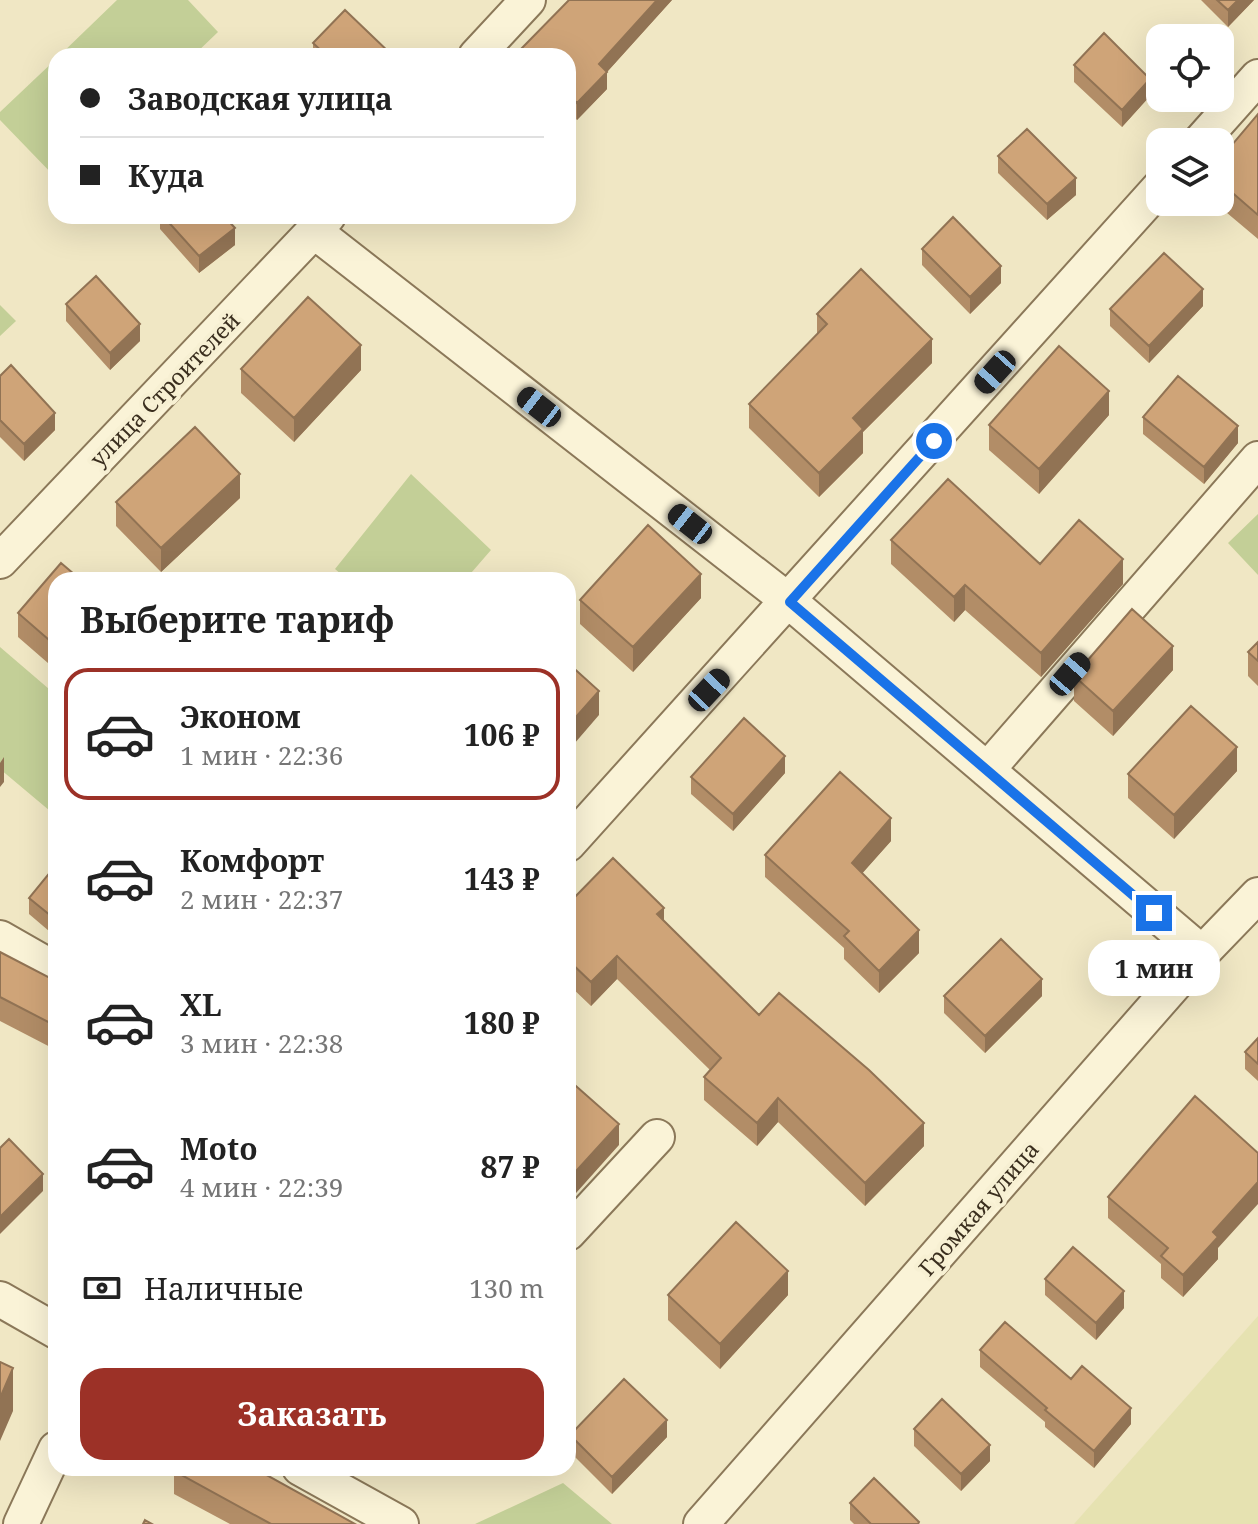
<!DOCTYPE html>
<html lang="ru">
<head>
<meta charset="utf-8">
<style>
	:root { --surface:#fff; --page:#f2f2f2; --text:#222; --muted:#767676; --line:#e0e0e0; --accent:#9c3127 }
	body { margin:0; font-family:"Noto Serif",serif; background:var(--page); color:var(--text); height:100vh; display:flex; flex-direction:column; font-size:30px; white-space:nowrap }
	* { box-sizing:border-box; margin:0 }
	p { font-size:26px; color:var(--muted) }
	.icon { flex:none; width:44px; height:44px; fill:none; stroke:currentColor; stroke-width:2; stroke-linecap:round; stroke-linejoin:round }
	.map { position:relative; flex:1; overflow:hidden }
	.side { position:absolute; left:48px; top:572px; width:528px; height:904px; display:flex; flex-direction:column; background:var(--surface); border-radius:24px; box-shadow:0 8px 32px #0002 }
	.side>* { flex:none }
	.banner { position:absolute; left:48px; top:48px; width:528px; height:176px; border-radius:24px; box-shadow:0 8px 32px #0002; display:grid; align-content:center; height:176px; padding:0 32px; background:var(--surface) }
	.tools { position:absolute; left:1146px; top:24px; display:grid; gap:16px }
	.tools a { display:grid; place-items:center; width:88px; height:88px; border-radius:16px; background:var(--surface); box-shadow:0 8px 32px #0002; font-size:40px }
	.end { position:absolute; width:36px; height:36px; margin:-18px; border:10px solid #1a73e8; background:#fff; box-shadow:0 0 0 4px #fff }
	.from { border-radius:50% }
	.bubble { position:absolute; height:56px; border-radius:24px; background:var(--surface); box-shadow:0 8px 32px #0002; font-size:26px; font-weight:700; line-height:56px; text-align:center }
	.car { position:absolute; width:24px; height:48px; margin:-24px -12px; border-radius:10px; box-shadow:0 0 6px 2px #0007; background:linear-gradient(#222 24%,#8ab4d8 0 40%,#222 0 76%,#8ab4d8 0 86%,#222 0) }
	.banner b { display:flex; align-items:center; gap:28px; height:76px; font-size:30px }
	.banner b+b { border-top:2px solid var(--line) }
	.banner i { width:20px; height:20px; background:var(--text) }
	ul { padding:0; list-style:none }
	li { display:flex; align-items:center; gap:24px; height:132px; margin:0 16px 12px; padding:0 16px; border:4px solid transparent; border-radius:24px }
	li div { flex:1 }
	li b { display:block; font-size:30px }
	li em { font-style:normal; font-weight:700 }
	li.selected { border-color:var(--accent) }
	li>.icon { width:72px; height:72px; stroke-width:1.5 }
	h2 { padding:0 32px; font-size:36px; line-height:96px }
	.pay { display:flex; align-items:center; gap:20px; height:88px; padding:0 32px; font-size:30px }
	.pay p { margin-inline-start:auto }
	.primary-button { display:flex; gap:16px; margin-top:auto; padding:16px 32px }
	.primary-button a { flex:1; height:92px; border-radius:24px; background:var(--accent); color:#fff; font-size:32px; font-weight:700; line-height:92px; text-align:center }
	.map>svg:first-child { display:block }
	.farmland { fill:#e6e2b1 }
	.green { fill:#c3cf97 }
	.lines { fill:none; stroke-linecap:round; stroke-linejoin:round }
	.minor-casing { stroke:#8b7859; stroke-width:38 }
	.minor { stroke:#faf3d7; stroke-width:34 }
	.wall { fill:#b28d67 }
	.shaded-wall { fill:#917354 }
	.building { fill:#cfa478; stroke:#917354; stroke-width:2 }
	.route { stroke:#1a73e8; stroke-width:10 }
	.labels { text-anchor:middle; dominant-baseline:central; stroke-width:8; stroke-linejoin:round; paint-order:stroke }
	.street-label { font-size:22px; fill:#3a2e1e; stroke:#f7f0d3 }
</style>
</head>
<body>
<div class="map">
<svg width="1258" height="1524" viewBox="0 0 1258 1524">
	<rect width="100%" height="100%" fill="#f0e7c4"/>
	<path class="farmland" d="M 1258,1316 L 1258,1524 L 1074,1524 Z"/>
	<path class="green" d="M 117,0 L 188,0 L 218,32 L 193,56 L 59,56 Z
		M 56,59 L 56,178 L 0,120 L 0,112 Z
		M 0,305 L 16,321 L 0,336 Z
		M 411,474 L 491,550 L 465,580 L 348,580 L 335,569 Z
		M 1258,514 L 1258,575 L 1228,543 Z
		M 0,647 L 56,695 L 56,816 L 0,769 Z
		M 563,1483 L 612,1524 L 475,1524 Z"/>
	<g class="lines">
		<g class="minor-casing">
			<path id="minor" d="M 476,56 L 528,0
				M 1200,142 L 1258,77
				M 314,231 L 790,602 L 1202,953
				M 0,561 L 328,216
				M 987,770 L 1258,459
				M 568,844 L 1160,187
				M 0,938 L 56,970
				M 568,1233 L 657,1137
				M 0,1299 L 56,1331
				M 300,1468 L 401,1524
				M 21,1524 L 56,1449
				M 701,1524 L 1202,953 L 1258,895"/>
		</g>
		<use href="#minor" class="minor"/>
	</g>
	<path class="wall" d="M 569,0 L 672,0 L 607,72 L 607,89 L 577,120 L 568,111 L 568,56 L 521,56 L 521,49 Z
		M 1201,0 L 1254,0 L 1228,27 Z
		M 313,43 L 393,56 L 313,56 Z
		M 1074,65 L 1150,96 L 1122,127 L 1074,82 Z
		M 1258,114 L 1258,239 L 1214,202 L 1220,202 L 1220,159 Z
		M 998,156 L 1076,195 L 1047,220 L 998,173 Z
		M 160,216 L 224,216 L 235,245 L 199,273 L 160,229 Z
		M 922,249 L 1001,283 L 970,314 L 922,265 Z
		M 66,304 L 140,341 L 110,370 L 66,321 Z
		M 1203,306 L 1149,363 L 1110,326 L 1110,309 Z
		M 817,314 L 932,363 L 863,432 L 863,453 L 819,497 L 749,428 L 749,404 L 817,335 Z
		M 241,369 L 361,370 L 294,442 L 241,393 Z
		M 0,376 L 55,430 L 24,461 L 0,437 Z
		M 1109,415 L 1039,494 L 989,450 L 989,425 Z
		M 1143,417 L 1238,443 L 1204,484 L 1143,434 Z
		M 240,498 L 161,572 L 116,526 L 116,502 Z
		M 891,540 L 1040,564 L 1123,584 L 1041,677 L 965,610 L 954,622 L 891,564 Z
		M 56,580 L 56,670 L 18,637 L 18,613 Z
		M 701,598 L 633,672 L 580,624 L 580,600 Z
		M 1258,642 L 1258,686 L 1248,676 L 1248,652 Z
		M 1173,670 L 1113,736 L 1074,701 L 1074,676 Z
		M 1237,771 L 1174,839 L 1128,798 L 1128,774 Z
		M 785,773 L 733,831 L 691,794 L 691,777 Z
		M 891,841 L 862,873 L 919,953 L 879,993 L 844,959 L 844,948 L 765,877 L 765,855 Z
		M 56,865 L 56,937 L 29,914 L 29,898 Z
		M 568,904 L 664,921 L 759,1015 L 924,1146 L 865,1206 L 778,1122 L 757,1146 L 704,1100 L 704,1077 L 710,1070 L 617,979 L 591,1006 L 568,984 Z
		M 0,952 L 56,981 L 56,1050 L 0,1021 Z
		M 944,996 L 1042,996 L 985,1053 L 944,1013 Z
		M 1258,1038 L 1258,1081 L 1245,1069 L 1245,1052 Z
		M 1108,1197 L 1218,1248 L 1218,1259 L 1183,1297 L 1161,1278 L 1161,1264 L 1108,1218 Z
		M 1045,1279 L 1124,1308 L 1096,1340 L 1045,1295 Z
		M 668,1295 L 788,1295 L 720,1369 L 668,1320 Z
		M 980,1350 L 1071,1379 L 1131,1424 L 1094,1468 L 1045,1427 L 1045,1422 L 980,1367 Z
		M 914,1429 L 990,1461 L 961,1491 L 914,1446 Z
		M 570,1435 L 667,1437 L 612,1494 L 570,1452 Z
		M 174,1471 L 355,1524 L 230,1524 L 174,1494 Z
		M 850,1503 L 919,1524 L 854,1524 L 850,1520 Z"/>
	<path class="shaded-wall" d="M 657,0 L 672,0 L 607,72 L 607,89 L 577,120 L 577,103 L 599,64 Z
		M 1238,0 L 1254,0 L 1228,27 L 1228,10 Z
		M 1150,79 L 1150,96 L 1122,127 L 1122,110 Z
		M 1076,178 L 1076,195 L 1047,220 L 1047,204 Z
		M 235,228 L 235,245 L 199,273 L 199,256 Z
		M 1001,266 L 1001,283 L 970,314 L 970,297 Z
		M 1203,289 L 1203,306 L 1149,363 L 1149,346 Z
		M 140,324 L 140,341 L 110,370 L 110,353 Z
		M 932,339 L 932,363 L 863,432 L 863,453 L 819,497 L 819,473 L 853,418 Z
		M 361,345 L 361,370 L 294,442 L 294,418 Z
		M 1109,391 L 1109,415 L 1039,494 L 1039,469 Z
		M 55,413 L 55,430 L 24,461 L 24,444 Z
		M 1238,426 L 1238,443 L 1204,484 L 1204,467 Z
		M 240,474 L 240,498 L 161,572 L 161,548 Z
		M 1123,559 L 1123,584 L 1041,677 L 1041,653 Z
		M 701,574 L 701,598 L 633,672 L 633,647 Z
		M 965,585 L 965,610 L 954,622 L 954,597 Z
		M 1173,646 L 1173,670 L 1113,736 L 1113,711 Z
		M 599,691 L 599,715 L 568,751 L 568,726 Z
		M 1237,747 L 1237,771 L 1174,839 L 1174,815 Z
		M 785,756 L 785,773 L 733,831 L 733,814 Z
		M 4,757 L 4,782 L 0,787 L 0,763 Z
		M 891,818 L 891,841 L 852,885 L 852,863 Z
		M 664,908 L 664,932 L 657,914 Z
		M 919,930 L 919,953 L 879,993 L 879,971 Z
		M 617,956 L 617,979 L 591,1006 L 591,982 Z
		M 1042,979 L 1042,996 L 985,1053 L 985,1036 Z
		M 778,1098 L 778,1122 L 757,1146 L 757,1123 Z
		M 924,1123 L 924,1146 L 865,1206 L 865,1183 Z
		M 619,1124 L 619,1145 L 568,1202 L 568,1180 Z
		M 43,1174 L 43,1191 L 0,1234 L 0,1217 Z
		M 1258,1182 L 1258,1204 L 1218,1248 L 1218,1259 L 1183,1297 L 1183,1275 L 1213,1232 Z
		M 788,1271 L 788,1295 L 720,1369 L 720,1344 Z
		M 1124,1291 L 1124,1308 L 1096,1340 L 1096,1323 Z
		M 13,1368 L 13,1411 L 0,1441 L 0,1398 Z
		M 1131,1408 L 1131,1424 L 1094,1468 L 1094,1451 Z
		M 667,1420 L 667,1437 L 612,1494 L 612,1477 Z
		M 990,1445 L 990,1461 L 961,1491 L 961,1474 Z"/>
	<path class="building" d="M 569,0 L 657,0 L 599,64 L 607,72 L 577,103 L 568,94 L 568,56 L 529,56 L 521,49 Z
		M 1217,0 L 1238,0 L 1228,10 Z
		M 345,10 L 393,56 L 327,56 L 313,43 Z
		M 1104,33 L 1150,79 L 1122,110 L 1074,65 Z
		M 1258,114 L 1258,215 L 1220,182 L 1220,159 Z
		M 1027,129 L 1076,178 L 1047,204 L 998,156 Z
		M 163,216 L 224,216 L 235,228 L 199,256 Z
		M 953,217 L 1001,266 L 970,297 L 922,249 Z
		M 1164,253 L 1203,289 L 1149,346 L 1110,309 Z
		M 861,269 L 932,339 L 853,418 L 863,429 L 819,473 L 749,404 L 827,324 L 817,314 Z
		M 96,276 L 140,324 L 110,353 L 66,304 Z
		M 308,297 L 361,345 L 294,418 L 241,369 Z
		M 1059,346 L 1109,391 L 1039,469 L 989,425 Z
		M 11,365 L 55,413 L 24,444 L 0,420 L 0,376 Z
		M 1178,376 L 1238,426 L 1204,467 L 1143,417 Z
		M 195,427 L 240,474 L 161,548 L 116,502 Z
		M 948,479 L 1040,564 L 1079,520 L 1123,559 L 1041,653 L 965,585 L 954,597 L 891,540 Z
		M 648,525 L 701,574 L 633,647 L 580,600 Z
		M 61,563 L 81,580 L 56,580 L 56,646 L 18,613 Z
		M 1132,609 L 1173,646 L 1113,711 L 1074,676 Z
		M 1258,642 L 1258,661 L 1248,652 Z
		M 568,663 L 599,691 L 568,726 Z
		M 1191,706 L 1237,747 L 1174,815 L 1128,774 Z
		M 744,718 L 785,756 L 733,814 L 691,777 Z
		M 840,772 L 891,818 L 852,863 L 919,930 L 879,971 L 844,936 L 849,931 L 765,855 Z
		M 613,858 L 664,908 L 657,914 L 759,1015 L 779,993 L 869,1070 L 924,1123 L 865,1183 L 778,1098 L 757,1123 L 704,1077 L 721,1058 L 617,956 L 591,982 L 568,960 L 568,904 Z
		M 56,865 L 56,920 L 29,898 Z
		M 1001,939 L 1042,979 L 985,1036 L 944,996 Z
		M 0,952 L 56,981 L 56,1026 L 0,997 Z
		M 1258,1038 L 1258,1064 L 1245,1052 Z
		M 568,1079 L 619,1124 L 568,1180 Z
		M 1195,1096 L 1258,1153 L 1258,1182 L 1213,1232 L 1218,1237 L 1183,1275 L 1161,1256 L 1168,1248 L 1108,1197 Z
		M 9,1139 L 43,1174 L 0,1217 L 0,1148 Z
		M 736,1222 L 788,1271 L 720,1344 L 668,1295 Z
		M 1073,1247 L 1124,1291 L 1096,1323 L 1045,1279 Z
		M 1005,1322 L 1071,1379 L 1082,1366 L 1131,1408 L 1094,1451 L 1045,1410 L 1047,1408 L 980,1350 Z
		M 0,1362 L 13,1368 L 0,1398 Z
		M 624,1379 L 667,1420 L 612,1477 L 570,1435 Z
		M 942,1399 L 990,1445 L 961,1474 L 914,1429 Z
		M 176,1468 L 254,1468 L 355,1524 L 271,1524 L 174,1471 Z
		M 874,1478 L 919,1522 L 918,1524 L 871,1524 L 850,1503 Z
		M 145,1520 L 152,1524 L 143,1524 Z"/>
	<g class="lines">
		<path class="route" d="M 934,441 L 790,602 L 1154,913"/>
	</g>
	<g class="labels">
		<g class="street-label">
			<text transform="translate(164 389) rotate(-46)">улица Строителей</text>
			<text transform="translate(978 1208) rotate(-49)">Громкая улица</text>
		</g>
	</g>
</svg>
<div class="tools">
<a><svg class="icon" aria-label="locate" viewBox="0 0 24 24"><circle cx="12" cy="12" r="6"/><path d="M12 2v4M12 18v4M2 12h4M18 12h4"/></svg></a>
<a><svg class="icon" aria-label="layers" viewBox="0 0 24 24"><path d="M12 4l9 5-9 5-9-5zM3 14l9 5 9-5"/></svg></a>
</div>
<i class="end from" style="left:934px;top:441px"></i>
<i class="end" style="left:1154px;top:913px"></i>
<div class="bubble" style="left:1088px;top:940px;width:132px">1 мин</div>
<i class="car" style="left:995px;top:372px;rotate:222deg"></i>
<i class="car" style="left:539px;top:407px;rotate:308deg"></i>
<i class="car" style="left:690px;top:524px;rotate:308deg"></i>
<i class="car" style="left:1070px;top:674px;rotate:41deg"></i>
<i class="car" style="left:709px;top:690px;rotate:43deg"></i>
<div class="banner">
<b><i class="from"></i>Заводская улица</b>
<b><i></i>Куда</b>
</div>
<section class="side">
<h2>Выберите тариф</h2>
<ul>
<li class="selected"><svg class="icon" aria-label="car" viewBox="0 0 24 24"><path d="M5 17H2v-5l4-1 3-4h7l3 4 3 1v5h-3M9 17h6M6 11h13"/><circle cx="7" cy="17" r="2"/><circle cx="17" cy="17" r="2"/></svg><div><b>Эконом</b><p>1 мин · 22:36</p></div><em>106 ₽</em></li>
<li><svg class="icon" aria-label="car" viewBox="0 0 24 24"><path d="M5 17H2v-5l4-1 3-4h7l3 4 3 1v5h-3M9 17h6M6 11h13"/><circle cx="7" cy="17" r="2"/><circle cx="17" cy="17" r="2"/></svg><div><b>Комфорт</b><p>2 мин · 22:37</p></div><em>143 ₽</em></li>
<li><svg class="icon" aria-label="car" viewBox="0 0 24 24"><path d="M5 17H2v-5l4-1 3-4h7l3 4 3 1v5h-3M9 17h6M6 11h13"/><circle cx="7" cy="17" r="2"/><circle cx="17" cy="17" r="2"/></svg><div><b>XL</b><p>3 мин · 22:38</p></div><em>180 ₽</em></li>
<li><svg class="icon" aria-label="car" viewBox="0 0 24 24"><path d="M5 17H2v-5l4-1 3-4h7l3 4 3 1v5h-3M9 17h6M6 11h13"/><circle cx="7" cy="17" r="2"/><circle cx="17" cy="17" r="2"/></svg><div><b>Moto</b><p>4 мин · 22:39</p></div><em>87 ₽</em></li>
</ul>
<div class="pay"><svg class="icon" aria-label="cash" viewBox="0 0 24 24"><path d="M3 7h18v10H3z"/><circle cx="12" cy="12" r="2"/></svg>Наличные<p>130 m</p></div>
<div class="primary-button"><a>Заказать</a></div>
</section>
</div>
</body>
</html>
